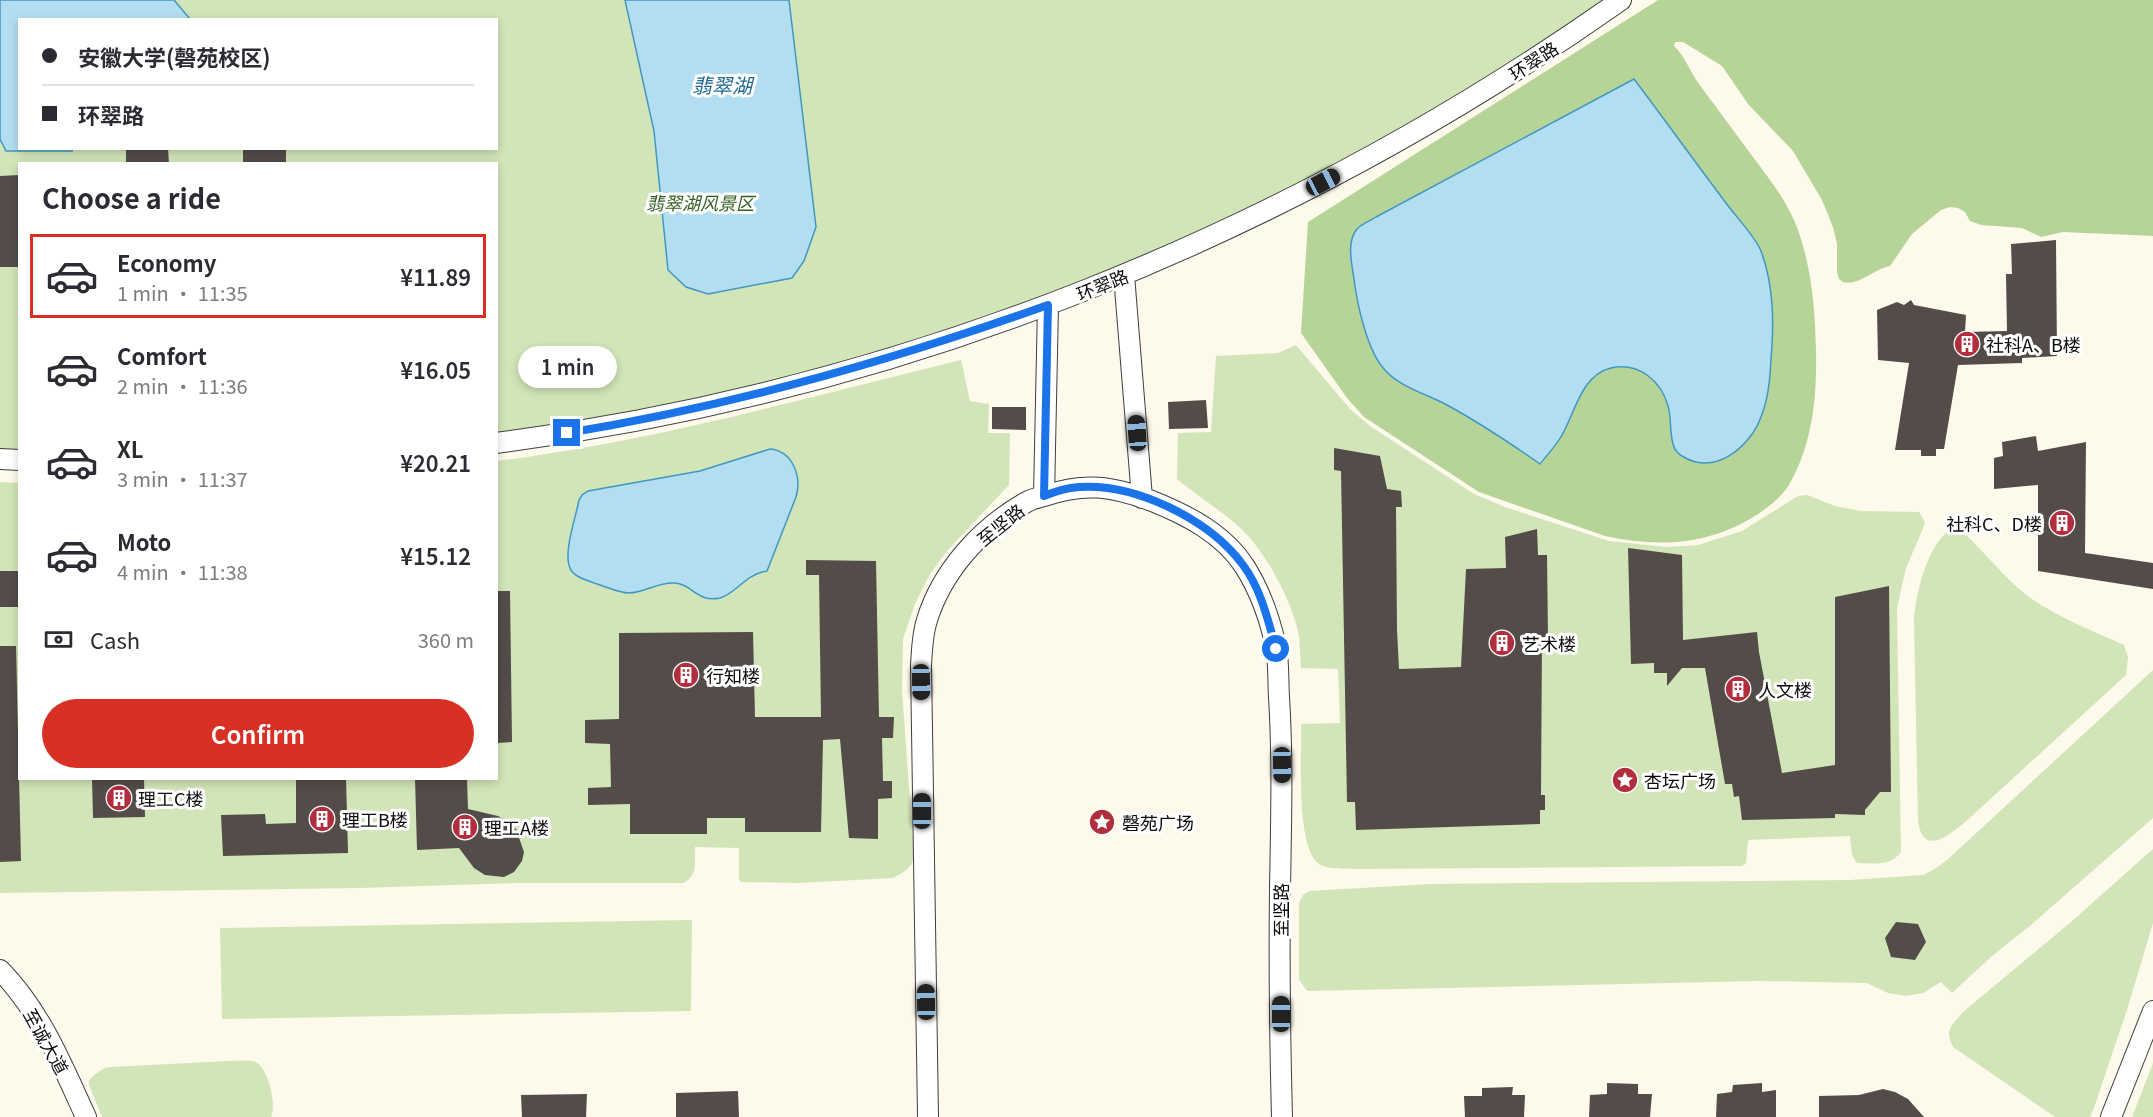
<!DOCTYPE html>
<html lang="en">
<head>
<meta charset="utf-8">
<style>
	:root { --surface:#fff; --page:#f7f7f7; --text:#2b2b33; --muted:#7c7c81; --line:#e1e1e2; --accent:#d93025 }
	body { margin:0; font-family:Georgia,"Noto Sans SC",serif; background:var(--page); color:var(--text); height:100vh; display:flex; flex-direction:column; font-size:22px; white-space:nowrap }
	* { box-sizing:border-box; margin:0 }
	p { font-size:20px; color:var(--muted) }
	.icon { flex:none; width:33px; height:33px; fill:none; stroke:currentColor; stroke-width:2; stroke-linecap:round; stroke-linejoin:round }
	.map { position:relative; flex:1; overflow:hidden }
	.drawer { position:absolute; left:18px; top:162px; width:480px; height:618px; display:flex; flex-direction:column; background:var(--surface); border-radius:0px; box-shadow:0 3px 9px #0003 }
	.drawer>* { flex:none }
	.top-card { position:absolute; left:18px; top:18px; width:480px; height:132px; border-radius:0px; box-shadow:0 3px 9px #0003; display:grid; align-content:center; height:132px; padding:0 24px; background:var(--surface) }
	.end { position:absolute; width:27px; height:27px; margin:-14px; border:8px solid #1a73e8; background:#fff; box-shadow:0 0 0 3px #fff }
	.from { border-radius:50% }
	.bubble { position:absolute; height:42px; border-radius:21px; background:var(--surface); box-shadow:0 3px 9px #0003; font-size:20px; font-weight:600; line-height:42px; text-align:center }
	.car { position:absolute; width:18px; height:36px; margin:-18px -9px; border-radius:8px; box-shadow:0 0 4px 2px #0007; background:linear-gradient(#222 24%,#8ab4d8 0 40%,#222 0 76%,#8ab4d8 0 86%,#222 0) }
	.top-card b { display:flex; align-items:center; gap:21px; height:57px; font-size:22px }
	.top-card b+b { border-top:2px solid var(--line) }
	.top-card i { width:15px; height:15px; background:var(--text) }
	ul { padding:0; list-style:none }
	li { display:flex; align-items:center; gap:18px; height:84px; margin:0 12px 9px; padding:0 12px; border:3px solid transparent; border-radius:0px }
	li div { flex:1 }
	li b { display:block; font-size:22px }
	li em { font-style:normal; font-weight:600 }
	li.current { border-color:var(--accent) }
	li>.icon { width:54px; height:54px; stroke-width:1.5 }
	h2 { padding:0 24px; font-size:27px; line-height:72px }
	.pay { display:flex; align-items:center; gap:15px; height:66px; padding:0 24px; font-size:22px }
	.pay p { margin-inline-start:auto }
	.button { display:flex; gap:12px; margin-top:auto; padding:12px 24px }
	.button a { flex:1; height:69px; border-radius:36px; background:var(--accent); color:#fff; font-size:24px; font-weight:600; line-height:69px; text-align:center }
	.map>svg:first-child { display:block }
	.green { fill:#d2e5b8; fill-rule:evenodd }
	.forest { fill:#b7d498; fill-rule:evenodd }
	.water { fill:#b3def1; stroke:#4097c2; stroke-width:1.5 }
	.building { fill:#534c48 }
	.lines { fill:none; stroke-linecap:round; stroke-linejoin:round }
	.minor-casing { stroke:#3e3e3e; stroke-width:22 }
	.minor { stroke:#fff; stroke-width:20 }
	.route { stroke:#1a73e8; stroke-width:8 }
	.labels { text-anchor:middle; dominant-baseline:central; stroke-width:6; stroke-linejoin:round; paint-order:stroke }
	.street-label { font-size:18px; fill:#0b0b0b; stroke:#fff }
	.park-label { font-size:18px; font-style:italic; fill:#325d21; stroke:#fff }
	.poi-label { font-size:18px; fill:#0b0b0b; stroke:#fff; text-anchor:start }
	.water-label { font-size:20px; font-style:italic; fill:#1f6892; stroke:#fff }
</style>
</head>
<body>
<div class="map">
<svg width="2153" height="1117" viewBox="0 0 2153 1117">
	<rect width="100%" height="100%" fill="#fdf9eb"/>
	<path class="green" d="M 0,0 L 1621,0 L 1306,191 L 925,348 L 497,443 L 496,164 L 20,164 L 19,460 L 0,459 ZM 20,20 L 496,20 L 496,148 L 20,148 Z
		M 1296,345 L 1350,409 L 1370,426 L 1474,494 L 1505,507 L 1609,541 L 1667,547 L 1698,545 L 1742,531 L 1798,496 L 1807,495 L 1835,506 L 1861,511 L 1919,512 L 1925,522 L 1922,531 L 1906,568 L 1897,608 L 1901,852 C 1890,867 1873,863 1857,863 L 1852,855 L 1850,836 L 1748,840 L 1746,863 L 1742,866 L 1355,869 C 1344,868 1329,870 1319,864 C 1295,846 1302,754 1301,724 L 1340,723 L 1338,669 L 1301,668 C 1300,657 1300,646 1299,636 C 1293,604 1270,561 1249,537 C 1229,514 1200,499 1177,479 L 1178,433 L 1211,432 L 1216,356 L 1278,353 Z
		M 961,360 L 970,401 L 989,404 L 988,433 L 1010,433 L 1009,485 L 947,551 L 930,574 L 915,604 L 903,639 L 902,690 L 914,857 C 911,869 904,872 893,878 L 798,883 L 741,882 L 739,879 L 739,848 L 695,847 C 694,862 699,875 683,883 L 518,883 L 359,888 L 0,893 L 0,482 L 19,483 L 20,778 L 496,778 L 497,461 C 654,442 807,397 961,360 Z
		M 1949,530 L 1959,531 L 1966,535 C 1986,554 2004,577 2025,594 C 2055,617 2091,630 2124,645 L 2128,657 L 2126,675 L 1963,824 C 1947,836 1924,856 1918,822 L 1914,620 C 1916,593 1926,549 1949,530 Z
		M 2153,670 L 2153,818 L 2031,925 L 1992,956 L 1952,993 L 1941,982 L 1923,993 L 1906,996 L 1888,993 L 1867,983 L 1758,981 L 1309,991 L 1306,990 L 1299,979 L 1299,903 L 1303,895 L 1309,891 L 1431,884 L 1850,880 L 1923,875 L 1933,870 L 1947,860 Z
		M 2153,849 L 2153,923 L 2127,1010 L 2095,1105 L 2090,1117 L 2055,1117 L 1953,1047 C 1944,1029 1952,1026 1963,1012 L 2071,922 Z
		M 692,920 L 691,1011 L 222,1019 L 220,928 Z
		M 229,1061 C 237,1061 246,1060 253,1061 C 268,1064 277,1105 271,1117 L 102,1117 L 89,1085 L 89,1080 C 95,1074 102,1068 110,1067 Z
		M 2153,1063 L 2153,1117 L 2132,1117 L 2134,1112 Z"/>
	<path class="forest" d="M 1658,0 L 2153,0 L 2153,236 L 2063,232 L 2041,237 L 2022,228 L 1981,225 L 1970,221 L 1965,212 L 1958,208 L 1950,207 L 1941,210 L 1912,234 L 1890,266 C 1873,269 1860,286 1843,282 L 1839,279 L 1837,272 L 1837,244 L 1833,227 L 1822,200 L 1793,151 L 1748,104 L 1722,66 L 1683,42 L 1675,42 L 1674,46 C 1685,56 1690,72 1699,84 C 1717,108 1735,133 1753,157 C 1770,180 1788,202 1798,230 C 1812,270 1815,309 1816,351 C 1817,395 1813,443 1790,483 C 1783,496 1770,506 1758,514 C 1711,545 1659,548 1605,536 L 1479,492 L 1364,417 L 1347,398 L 1301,333 L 1308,222 ZM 1634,79 L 1674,447 C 1672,428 1671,405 1661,388 C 1645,363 1611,360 1590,381 C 1584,387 1580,397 1575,405 C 1563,424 1551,444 1539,464 L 1498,434 L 1445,404 L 1404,384 L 1384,369 L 1374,354 L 1355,288 L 1357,229 L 1376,217 Z"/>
	<path class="water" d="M 0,0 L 174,0 L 190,19 L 20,20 L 20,148 L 73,149 L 72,151 L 6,151 L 0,139 Z
		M 625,0 L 789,0 L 816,227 L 804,261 L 792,278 L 708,294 L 686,287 L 668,270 L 654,131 Z
		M 1634,79 C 1665,120 1695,162 1726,203 C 1736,217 1755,236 1761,251 C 1774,286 1774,323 1771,359 C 1770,384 1767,411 1753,433 C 1740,451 1720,467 1696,462 C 1688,460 1677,455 1674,447 C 1669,435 1672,419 1668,406 C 1661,380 1638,362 1611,368 C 1581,375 1575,413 1562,435 C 1556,446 1547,455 1540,464 C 1510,443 1480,423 1447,405 C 1427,394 1399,387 1384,369 C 1367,350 1357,304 1354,279 C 1352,264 1346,242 1357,229 C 1361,224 1370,221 1376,217 Z
		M 770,449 C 793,451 802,477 796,497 L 767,571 C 745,574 736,594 720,598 C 697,603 693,584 674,583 C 658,582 644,593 629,593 C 619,593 607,587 597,584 C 589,581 573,577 570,568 C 563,552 576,517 579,500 L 582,495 L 588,491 L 700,471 Z"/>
	<path class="building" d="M 126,148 L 168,148 L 169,164 L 126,164 Z
		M 243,148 L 286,148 L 286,164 L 243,164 Z
		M 20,175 L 20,267 L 0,267 L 0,176 Z
		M 2056,240 L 2057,356 L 2022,358 L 2022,363 L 1958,365 L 1944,449 L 1936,449 L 1936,456 L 1921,456 L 1921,450 L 1895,450 L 1909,363 L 1878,360 L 1877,310 L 1897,302 L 1904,305 L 1911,300 L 1914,305 L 1966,315 L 1965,332 L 2007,331 L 2006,274 L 2012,274 L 2011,244 Z
		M 1206,400 L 1208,428 L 1169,429 L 1168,402 Z
		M 992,407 L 1026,407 L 1026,430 L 992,429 Z
		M 2036,436 L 2038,451 L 2086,442 L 2085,553 L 2153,563 L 2153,589 L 2038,571 L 2038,485 L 1994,489 L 1994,458 L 2003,456 L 2002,442 Z
		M 1334,448 L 1380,456 L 1387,489 L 1401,491 L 1402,507 L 1396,507 L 1397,630 L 1399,669 L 1461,667 L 1466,569 L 1506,568 L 1505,537 L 1537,529 L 1538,555 L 1547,555 L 1548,637 L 1542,637 L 1541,795 L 1545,795 L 1545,810 L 1540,810 L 1540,824 L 1356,830 L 1355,802 L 1347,802 L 1341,471 L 1334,470 Z
		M 1628,548 L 1682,555 L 1683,640 L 1757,632 L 1759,652 L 1782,773 L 1835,765 L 1835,597 L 1889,586 L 1891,792 L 1880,792 L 1865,810 L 1865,815 L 1835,814 L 1835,818 L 1742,820 L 1739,796 L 1734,797 L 1732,784 L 1725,784 L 1705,668 L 1682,668 L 1667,686 L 1667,673 L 1654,673 L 1654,663 L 1631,664 Z
		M 806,560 L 876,561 L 879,717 L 894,717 L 893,738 L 882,738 L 883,781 L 892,781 L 892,798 L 878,799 L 878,839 L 849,838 L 840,739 L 823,740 L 821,832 L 745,832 L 745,818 L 707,818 L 707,834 L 630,834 L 630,804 L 588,805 L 588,788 L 611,787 L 610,744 L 585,743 L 585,720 L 619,719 L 619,633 L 753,632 L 755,717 L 821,717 L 819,575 L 806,575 Z
		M 0,571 L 20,571 L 20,607 L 0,607 Z
		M 496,591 L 510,591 L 512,742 L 496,743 Z
		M 0,646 L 16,646 L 21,861 L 0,862 Z
		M 92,778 L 144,778 L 145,817 L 93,818 Z
		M 296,778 L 346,778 L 348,853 L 223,856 L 221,815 L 265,814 L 266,824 L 296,823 Z
		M 415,778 L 467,778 L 468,809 L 498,816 L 506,820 L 516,829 L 524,852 L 522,861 L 514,872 L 504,877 L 485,875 L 474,868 L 459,848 L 417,850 Z
		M 1896,922 L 1918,924 L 1926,942 L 1915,960 L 1891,957 L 1885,938 Z
		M 1607,1083 L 1638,1084 L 1638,1094 L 1652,1094 L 1650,1117 L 1589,1117 L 1590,1095 L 1607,1094 Z
		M 1762,1083 L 1762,1092 L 1776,1090 L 1776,1117 L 1716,1117 L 1717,1094 L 1732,1092 L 1733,1085 Z
		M 1513,1087 L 1512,1095 L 1525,1095 L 1524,1117 L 1465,1117 L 1464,1096 L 1482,1096 L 1482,1088 Z
		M 1883,1089 L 1895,1092 L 1908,1099 L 1924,1117 L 1819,1117 L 1819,1096 L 1859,1095 Z
		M 738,1091 L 739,1117 L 676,1117 L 676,1093 Z
		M 587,1094 L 586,1117 L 522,1117 L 521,1095 Z"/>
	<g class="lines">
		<g class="minor-casing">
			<path id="minor" d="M 1124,275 L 1142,498
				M 496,443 C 901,391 1288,235 1621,0
				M 0,459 L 20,460
				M 1044,496 L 1048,305
				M 0,970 C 41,1012 62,1065 86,1117
				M 928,1117 L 921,665 C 922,651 922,635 927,620 C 942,571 981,528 1025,503 C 1031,499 1037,498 1044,496 C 1085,482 1112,486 1152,501 C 1187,515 1224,534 1245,567 C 1260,591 1270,619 1276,647 C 1279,663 1278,681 1279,697 C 1283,762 1281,825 1280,890 C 1279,965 1280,1041 1282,1117
				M 2111,1117 L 2153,1011"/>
		</g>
		<use href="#minor" class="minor"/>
	</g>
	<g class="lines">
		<path class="route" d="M 567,433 C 732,406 891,361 1048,305 L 1044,496 C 1056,491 1067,488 1079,487 C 1136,483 1210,520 1243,565 C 1261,589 1268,620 1276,649"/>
	</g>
	<defs>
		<g id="building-disc" transform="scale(1.35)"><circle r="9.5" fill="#b02e3d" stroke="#fff"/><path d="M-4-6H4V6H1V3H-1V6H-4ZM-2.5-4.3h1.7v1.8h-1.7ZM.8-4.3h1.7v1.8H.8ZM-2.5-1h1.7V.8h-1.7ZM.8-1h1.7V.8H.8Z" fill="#fff"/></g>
		<g id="sight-disc" transform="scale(1.35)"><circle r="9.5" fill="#b02e3d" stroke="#fff"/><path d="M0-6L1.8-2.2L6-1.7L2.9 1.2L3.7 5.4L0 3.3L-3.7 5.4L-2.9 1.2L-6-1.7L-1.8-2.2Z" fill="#fff"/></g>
	</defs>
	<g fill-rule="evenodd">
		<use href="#building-disc" x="1967" y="344"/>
		<use href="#building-disc" x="2062" y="523"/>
		<use href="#building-disc" x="1502" y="643"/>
		<use href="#building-disc" x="686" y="675"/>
		<use href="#building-disc" x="1738" y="689"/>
		<use href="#sight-disc" x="1625" y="780"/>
		<use href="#building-disc" x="119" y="798"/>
		<use href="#building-disc" x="322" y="819"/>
		<use href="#sight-disc" x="1102" y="822"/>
		<use href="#building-disc" x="465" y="827"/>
	</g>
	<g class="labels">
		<g class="street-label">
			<text transform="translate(1533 60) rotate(-33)">环翠路</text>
			<text transform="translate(1102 284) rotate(-22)">环翠路</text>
			<text transform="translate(1000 524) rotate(-39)">至坚路</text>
			<text transform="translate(1280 910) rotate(-90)">至坚路</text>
			<text transform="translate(47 1041) rotate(61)">至诚大道</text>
		</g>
		<g class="park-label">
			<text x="700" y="202">翡翠湖风景区</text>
		</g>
		<g class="poi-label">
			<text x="1986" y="344">社科A、B楼</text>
			<text x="2042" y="523" text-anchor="end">社科C、D楼</text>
			<text x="1522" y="643">艺术楼</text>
			<text x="706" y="675">行知楼</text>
			<text x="1758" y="689">人文楼</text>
			<text x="1644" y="780">杏坛广场</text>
			<text x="138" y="798">理工C楼</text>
			<text x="342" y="819">理工B楼</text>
			<text x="1122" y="822">磬苑广场</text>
			<text x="484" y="827">理工A楼</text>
		</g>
		<g class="water-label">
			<text x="722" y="84">翡翠湖</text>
		</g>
	</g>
</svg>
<i class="end from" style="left:1276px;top:649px"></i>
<i class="end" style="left:567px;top:433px"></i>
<div class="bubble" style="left:518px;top:346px;width:99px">1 min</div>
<i class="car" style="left:1323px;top:182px;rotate:62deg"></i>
<i class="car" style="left:1137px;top:433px;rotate:356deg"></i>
<i class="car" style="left:921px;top:682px;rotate:179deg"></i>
<i class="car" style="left:1282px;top:765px;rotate:179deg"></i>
<i class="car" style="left:922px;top:811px;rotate:0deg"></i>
<i class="car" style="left:926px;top:1002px;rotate:359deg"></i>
<i class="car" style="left:1281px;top:1014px;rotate:0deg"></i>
<div class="top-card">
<b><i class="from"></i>安徽大学(磬苑校区)</b>
<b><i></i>环翠路</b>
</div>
<section class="drawer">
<h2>Choose a ride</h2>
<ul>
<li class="current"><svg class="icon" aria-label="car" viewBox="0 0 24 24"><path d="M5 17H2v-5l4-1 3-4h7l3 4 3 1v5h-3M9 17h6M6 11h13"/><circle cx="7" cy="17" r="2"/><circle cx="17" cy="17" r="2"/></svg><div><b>Economy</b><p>1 min · 11:35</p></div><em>¥11.89</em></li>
<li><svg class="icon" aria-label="car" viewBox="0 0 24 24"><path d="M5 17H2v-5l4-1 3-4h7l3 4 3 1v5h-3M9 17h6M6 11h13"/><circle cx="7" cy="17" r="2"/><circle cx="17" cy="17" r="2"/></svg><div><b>Comfort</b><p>2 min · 11:36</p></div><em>¥16.05</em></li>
<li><svg class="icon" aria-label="car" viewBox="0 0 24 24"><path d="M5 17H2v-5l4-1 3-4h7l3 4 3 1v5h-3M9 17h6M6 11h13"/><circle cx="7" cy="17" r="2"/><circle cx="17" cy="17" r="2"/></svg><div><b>XL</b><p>3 min · 11:37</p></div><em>¥20.21</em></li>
<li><svg class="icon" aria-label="car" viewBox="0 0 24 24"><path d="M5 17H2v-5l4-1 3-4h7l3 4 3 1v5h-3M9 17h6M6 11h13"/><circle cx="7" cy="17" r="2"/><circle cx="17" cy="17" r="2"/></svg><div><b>Moto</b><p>4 min · 11:38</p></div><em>¥15.12</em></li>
</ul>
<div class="pay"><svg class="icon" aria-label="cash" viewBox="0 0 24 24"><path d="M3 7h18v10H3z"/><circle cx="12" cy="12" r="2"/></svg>Cash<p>360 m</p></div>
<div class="button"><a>Confirm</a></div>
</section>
</div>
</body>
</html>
